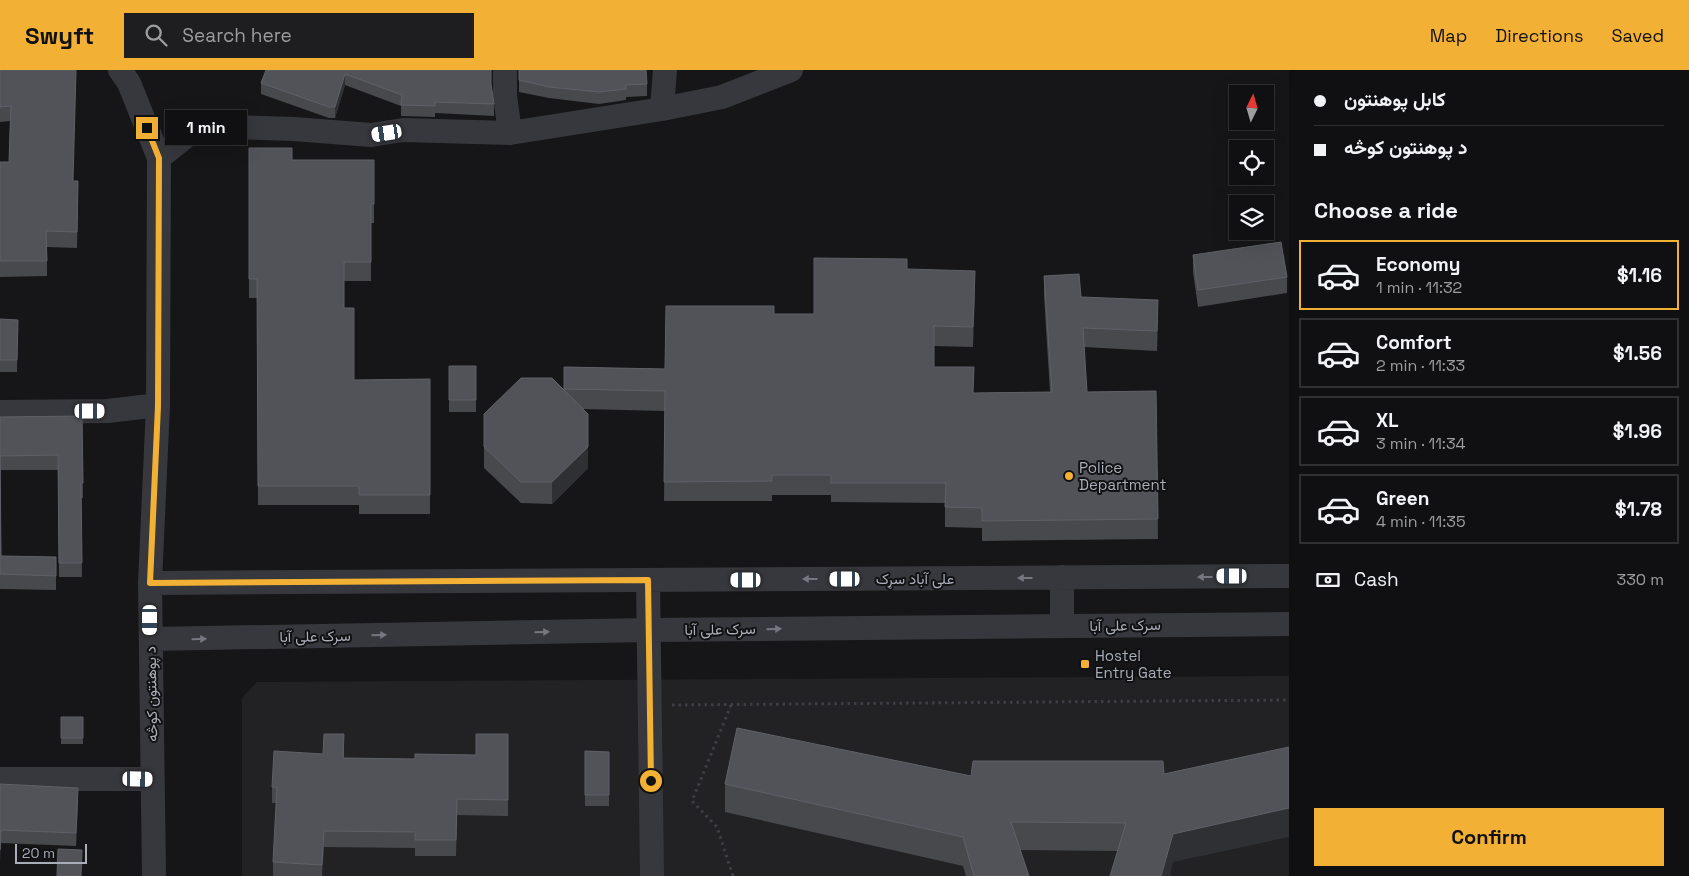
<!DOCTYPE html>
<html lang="en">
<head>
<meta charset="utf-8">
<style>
	:root { --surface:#101012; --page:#1e1e20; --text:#f1f3f6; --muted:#9c9d9f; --line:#303032; --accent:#f2b134 }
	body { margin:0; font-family:"Space Grotesk",Vazirmatn,sans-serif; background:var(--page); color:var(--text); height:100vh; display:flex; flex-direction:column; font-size:19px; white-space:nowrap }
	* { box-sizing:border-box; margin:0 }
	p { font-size:16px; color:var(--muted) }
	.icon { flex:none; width:28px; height:28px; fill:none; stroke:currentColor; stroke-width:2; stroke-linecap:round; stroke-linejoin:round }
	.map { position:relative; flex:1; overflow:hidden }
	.panel { display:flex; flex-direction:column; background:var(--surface); width:400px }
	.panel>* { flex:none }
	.hud { display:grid; align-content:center; height:110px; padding:0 25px; background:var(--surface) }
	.needle { width:32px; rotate:5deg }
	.controls { position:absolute; left:1229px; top:15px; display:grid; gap:10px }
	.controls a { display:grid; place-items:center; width:45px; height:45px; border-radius:0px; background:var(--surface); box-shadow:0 5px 20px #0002,0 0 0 1px var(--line); font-size:25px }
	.scale { position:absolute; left:15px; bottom:12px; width:72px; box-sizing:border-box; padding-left:5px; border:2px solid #a8adb8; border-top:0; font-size:14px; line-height:18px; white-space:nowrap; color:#a8adb8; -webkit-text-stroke:4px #111113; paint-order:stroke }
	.end { position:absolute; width:22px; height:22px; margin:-11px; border:6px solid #f2b134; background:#111; box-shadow:0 0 0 2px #111 }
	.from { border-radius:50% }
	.bubble { position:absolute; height:35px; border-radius:0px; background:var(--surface); box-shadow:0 5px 20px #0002,0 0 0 1px var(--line); font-size:16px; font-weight:600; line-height:35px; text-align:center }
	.car { position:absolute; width:15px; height:30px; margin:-15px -8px; border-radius:6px; box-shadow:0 0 4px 1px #0007; background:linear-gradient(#fff 24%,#345 0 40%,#fff 0 76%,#345 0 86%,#fff 0) }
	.hud b { display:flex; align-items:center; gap:18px; height:48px; font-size:19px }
	.hud b+b { border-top:1px solid var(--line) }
	.hud i { width:12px; height:12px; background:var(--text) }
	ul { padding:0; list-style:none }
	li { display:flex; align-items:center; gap:15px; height:70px; margin:0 10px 8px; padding:0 15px; border:2px solid var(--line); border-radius:0px }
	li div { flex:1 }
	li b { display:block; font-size:19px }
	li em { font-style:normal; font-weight:600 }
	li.active { border-color:var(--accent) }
	li>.icon { width:45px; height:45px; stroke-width:1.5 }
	h2 { padding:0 25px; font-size:22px; line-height:60px }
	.pay { display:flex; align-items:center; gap:12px; height:55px; padding:0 25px; font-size:19px }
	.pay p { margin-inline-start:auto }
	.button { display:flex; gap:10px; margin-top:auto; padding:10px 25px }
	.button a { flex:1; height:58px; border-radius:0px; background:var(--accent); color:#111; font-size:20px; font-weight:600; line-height:58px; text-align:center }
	header { display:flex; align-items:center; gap:30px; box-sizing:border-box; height:70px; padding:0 25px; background:var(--accent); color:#111 }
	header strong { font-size:24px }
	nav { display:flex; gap:28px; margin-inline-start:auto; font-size:18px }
	.search { width:350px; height:45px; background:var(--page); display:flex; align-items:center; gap:12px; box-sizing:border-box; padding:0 18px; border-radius:0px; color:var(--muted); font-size:19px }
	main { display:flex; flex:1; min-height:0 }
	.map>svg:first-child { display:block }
	.built { fill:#222225 }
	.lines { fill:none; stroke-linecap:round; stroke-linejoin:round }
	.path { stroke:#3d3f44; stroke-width:3; stroke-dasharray:2.5 4; stroke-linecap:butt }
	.minor { stroke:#37383d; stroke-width:24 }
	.wall { fill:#47494d }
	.shaded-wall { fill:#2f3033 }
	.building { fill:#525359; stroke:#5f6168 }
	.oneway { fill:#757881 }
	.route { stroke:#f2b134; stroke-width:6 }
	.poi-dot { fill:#f2b134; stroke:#111113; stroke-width:2 }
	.labels { text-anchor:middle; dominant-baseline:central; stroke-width:4; stroke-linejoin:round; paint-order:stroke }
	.poi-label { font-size:15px; fill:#a8adb8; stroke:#111113; text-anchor:start }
	.street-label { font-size:15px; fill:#a8adb8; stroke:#111113 }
</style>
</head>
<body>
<header>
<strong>Swyft</strong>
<div class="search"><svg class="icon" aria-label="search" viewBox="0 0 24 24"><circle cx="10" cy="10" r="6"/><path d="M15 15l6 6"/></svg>Search here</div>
<nav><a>Map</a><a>Directions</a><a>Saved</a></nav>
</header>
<main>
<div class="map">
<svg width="1289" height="806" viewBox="0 0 1289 806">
	<rect width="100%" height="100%" fill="#161618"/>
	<path class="built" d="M 1289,606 L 1289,806 L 242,806 L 242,628 L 257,612 Z"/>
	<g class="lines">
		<path class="path" d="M 672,635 L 1289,630
			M 731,635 L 692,731 L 717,757 L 733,806"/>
		<path class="minor" d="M 120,0 L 129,13 L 159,88 L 158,335 L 150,513 L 154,806
			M 505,0 L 505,25 L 510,63
			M 662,39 L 665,0
			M 159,88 L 199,56 L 294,59 L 371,65 L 403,60 L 510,63 L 662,39 L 722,27 L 791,0
			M 0,342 L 108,341 L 158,335
			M 1062,507 L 1062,556
			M 648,510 L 652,806
			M 150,513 L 1289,506
			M 151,569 L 649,560 L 1289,554
			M 0,709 L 152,709"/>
	</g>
	<path class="wall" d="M 0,0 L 73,111 L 78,127 L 77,178 L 47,177 L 47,206 L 0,207 L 0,92 L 9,92 L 10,51 L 0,52 Z
		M 266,0 L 491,0 L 491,14 L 494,34 L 494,46 L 435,43 L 435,47 L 401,46 L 401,36 L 345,15 L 335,48 L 329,48 L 261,24 L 261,13 Z
		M 519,0 L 647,14 L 647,26 L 626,27 L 626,30 L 599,34 L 549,28 L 519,22 Z
		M 249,78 L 292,90 L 374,90 L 374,153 L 371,153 L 371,211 L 344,211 L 344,238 L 354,310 L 430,309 L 430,444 L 359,444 L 359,435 L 258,435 L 257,228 L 249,228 Z
		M 1193,185 L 1287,207 L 1287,223 L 1198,237 L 1193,202 Z
		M 907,199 L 975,220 L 973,277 L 934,276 L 934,297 L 974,323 L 1050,322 L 1044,226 L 1044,206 L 1081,227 L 1158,250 L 1157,281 L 1084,277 L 1087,322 L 1156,321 L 1158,469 L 982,471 L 982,458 L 945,457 L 945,433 L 831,432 L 831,425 L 772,425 L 772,431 L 664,431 L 665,341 L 583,339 L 588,398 L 552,434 L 521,433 L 484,398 L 484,344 L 564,319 L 564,297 L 665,299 L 774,244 L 814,244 Z
		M 0,249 L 18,250 L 17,302 L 0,302 Z
		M 449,296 L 476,296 L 476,342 L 449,342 Z
		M 82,346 L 83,428 L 81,428 L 82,507 L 59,507 L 58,400 L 0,400 L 1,486 L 56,487 L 56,520 L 0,519 L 0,347 Z
		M 61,647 L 83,647 L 83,674 L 61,674 Z
		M 508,664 L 508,746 L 457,745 L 456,786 L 415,786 L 415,778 L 324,777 L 322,806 L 273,806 L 273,792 L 276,733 L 272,733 L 272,717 L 323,684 L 344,680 L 344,688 L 415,689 L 476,685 Z
		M 585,681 L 609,682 L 609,736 L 585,736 Z
		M 1164,704 L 1173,792 L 1118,781 L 1020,780 L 1029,806 L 966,806 L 963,796 L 725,742 L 725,714 L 971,706 Z
		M 0,714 L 78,731 L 76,776 L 1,773 Z"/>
	<path class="shaded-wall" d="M 345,4 L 345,15 L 335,48 L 335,37 Z
		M 975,201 L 975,220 L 973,277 L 973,257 Z
		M 1158,230 L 1158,250 L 1157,281 L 1157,261 Z
		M 588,344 L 588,398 L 552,434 L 552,412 Z
		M 78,718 L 78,731 L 76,776 L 76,763 Z
		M 1289,738 L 1289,767 L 1173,792 L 1170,806 L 1161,806 L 1173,764 Z
		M 1,760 L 1,773 L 0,793 L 0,780 Z
		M 324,761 L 324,777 L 322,806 L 322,795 Z"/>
	<path class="building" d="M 0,0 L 76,0 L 73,111 L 78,111 L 77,162 L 46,161 L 47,191 L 0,191 L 0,92 L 9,92 L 11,36 L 0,37 Z
		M 266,0 L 491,0 L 491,14 L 494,34 L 435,32 L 435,36 L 401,35 L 402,25 L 345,4 L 335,37 L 329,37 L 261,13 Z
		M 519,0 L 646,0 L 647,14 L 625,15 L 626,19 L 599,22 L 549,17 L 519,10 Z
		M 249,78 L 292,78 L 292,90 L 374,90 L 374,134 L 371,134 L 371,192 L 344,192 L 344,238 L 354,238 L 354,310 L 430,309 L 430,425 L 359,425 L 359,416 L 258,416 L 257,209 L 249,209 Z
		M 1281,172 L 1287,207 L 1198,220 L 1193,185 Z
		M 814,188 L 907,189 L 907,199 L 975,201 L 973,257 L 934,256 L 934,297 L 974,297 L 973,323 L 1052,322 L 1044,206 L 1079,204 L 1081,227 L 1158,230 L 1157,261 L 1083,258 L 1087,322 L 1156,321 L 1158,449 L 982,451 L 982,438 L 945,437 L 946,413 L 831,413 L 831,405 L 772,405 L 772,411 L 664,412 L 665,321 L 564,319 L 564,297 L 665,299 L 666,236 L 774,236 L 774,244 L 814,244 Z
		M 0,249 L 18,250 L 17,290 L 0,290 Z
		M 449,296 L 476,296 L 476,330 L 449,330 Z
		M 521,308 L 552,308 L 588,344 L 588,377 L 552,412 L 521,412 L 484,377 L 484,344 Z
		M 82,346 L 83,413 L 81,413 L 82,493 L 59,493 L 58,385 L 0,386 L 1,486 L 56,487 L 56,506 L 0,504 L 0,347 Z
		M 61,647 L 83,647 L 83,668 L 61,668 Z
		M 737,658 L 971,706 L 973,691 L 1163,691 L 1164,704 L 1289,677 L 1289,738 L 1173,764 L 1161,806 L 1110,806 L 1126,753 L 1011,752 L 1029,806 L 974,806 L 963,767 L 725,714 Z
		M 324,664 L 344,664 L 343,688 L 415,689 L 415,684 L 476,685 L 476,664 L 508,664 L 508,730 L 457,729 L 456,770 L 415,770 L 415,762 L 324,761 L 322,795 L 273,792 L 277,717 L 272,717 L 274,681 L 323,684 Z
		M 585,681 L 609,682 L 609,725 L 585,725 Z
		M 0,714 L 78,718 L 76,763 L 1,760 L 0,780 Z
		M 58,779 L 82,780 L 81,806 L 57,806 Z"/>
	<defs><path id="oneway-solid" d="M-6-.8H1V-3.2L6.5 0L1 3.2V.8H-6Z" transform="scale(1.25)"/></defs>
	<g class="oneway">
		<use href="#oneway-solid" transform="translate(1205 507) rotate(180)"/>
		<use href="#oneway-solid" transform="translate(1025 508) rotate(180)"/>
		<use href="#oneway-solid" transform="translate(810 509) rotate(180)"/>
		<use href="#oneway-solid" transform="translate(774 559) rotate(-1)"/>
		<use href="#oneway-solid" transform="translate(542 562) rotate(-1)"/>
		<use href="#oneway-solid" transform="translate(379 565) rotate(-1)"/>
		<use href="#oneway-solid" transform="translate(199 569) rotate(-1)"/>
	</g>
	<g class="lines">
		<path class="route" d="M 147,58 L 159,88 L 158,336 L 150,513 L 648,510 L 651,711"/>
	</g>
	<g class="poi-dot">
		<circle cx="1069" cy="406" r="5"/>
		<rect x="1080" y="589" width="10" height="10" rx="2.5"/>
	</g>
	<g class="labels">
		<g class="poi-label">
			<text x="1079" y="397">Police<tspan x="1079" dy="17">Department</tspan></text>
			<text x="1095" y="585">Hostel<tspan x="1095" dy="17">Entry Gate</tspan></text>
		</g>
		<g class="street-label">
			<text x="915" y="508">علی آباد سړک</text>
			<text transform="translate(1125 555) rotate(-1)">سرک علی آبا</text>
			<text transform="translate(720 559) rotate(-1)">سرک علی آبا</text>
			<text transform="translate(315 566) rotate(-1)">سرک علی آبا</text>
			<text transform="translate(151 624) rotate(-91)">د پوهنتون کوڅه</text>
		</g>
	</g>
</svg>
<div class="controls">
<a><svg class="needle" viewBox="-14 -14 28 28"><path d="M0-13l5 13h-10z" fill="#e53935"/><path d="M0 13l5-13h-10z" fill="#9c9d9f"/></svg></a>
<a><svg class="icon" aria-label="locate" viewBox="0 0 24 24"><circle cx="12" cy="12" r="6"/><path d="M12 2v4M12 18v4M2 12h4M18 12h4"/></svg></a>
<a><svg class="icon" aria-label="layers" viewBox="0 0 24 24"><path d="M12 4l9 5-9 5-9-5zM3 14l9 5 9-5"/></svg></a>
</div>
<div class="scale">20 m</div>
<i class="end from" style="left:651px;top:711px"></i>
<i class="end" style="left:147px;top:58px"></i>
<div class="bubble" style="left:165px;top:40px;width:82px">1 min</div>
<i class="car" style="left:387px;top:63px;rotate:261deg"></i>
<i class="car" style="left:90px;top:341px;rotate:90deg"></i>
<i class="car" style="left:1232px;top:506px;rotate:270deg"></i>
<i class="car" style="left:845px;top:509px;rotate:270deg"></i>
<i class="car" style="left:746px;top:510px;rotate:270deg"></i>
<i class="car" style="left:150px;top:550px;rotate:180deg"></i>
<i class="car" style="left:138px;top:709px;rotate:91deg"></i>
</div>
<section class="panel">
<div class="hud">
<b><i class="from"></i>کابل پوهنتون</b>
<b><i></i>د پوهنتون کوڅه</b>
</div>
<h2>Choose a ride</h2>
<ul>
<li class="active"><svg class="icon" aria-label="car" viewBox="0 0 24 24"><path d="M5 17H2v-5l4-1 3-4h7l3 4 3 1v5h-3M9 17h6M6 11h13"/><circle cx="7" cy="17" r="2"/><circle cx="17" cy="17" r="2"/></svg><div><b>Economy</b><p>1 min · 11:32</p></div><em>$1.16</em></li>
<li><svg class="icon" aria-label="car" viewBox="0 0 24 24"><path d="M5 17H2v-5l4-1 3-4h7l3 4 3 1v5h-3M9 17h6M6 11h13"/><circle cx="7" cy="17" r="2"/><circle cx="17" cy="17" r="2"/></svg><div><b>Comfort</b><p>2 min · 11:33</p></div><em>$1.56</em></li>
<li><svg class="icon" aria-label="car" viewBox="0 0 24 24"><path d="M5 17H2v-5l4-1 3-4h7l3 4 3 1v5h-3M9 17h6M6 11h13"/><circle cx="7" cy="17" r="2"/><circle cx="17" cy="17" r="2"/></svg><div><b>XL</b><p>3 min · 11:34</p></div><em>$1.96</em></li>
<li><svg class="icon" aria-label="car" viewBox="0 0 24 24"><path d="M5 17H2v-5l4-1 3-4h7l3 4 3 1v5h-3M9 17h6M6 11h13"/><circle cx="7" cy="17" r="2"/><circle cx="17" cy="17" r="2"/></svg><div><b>Green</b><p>4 min · 11:35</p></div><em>$1.78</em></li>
</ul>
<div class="pay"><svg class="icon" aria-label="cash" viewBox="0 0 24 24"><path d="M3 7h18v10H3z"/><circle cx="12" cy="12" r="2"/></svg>Cash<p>330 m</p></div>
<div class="button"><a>Confirm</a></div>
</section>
</main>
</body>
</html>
